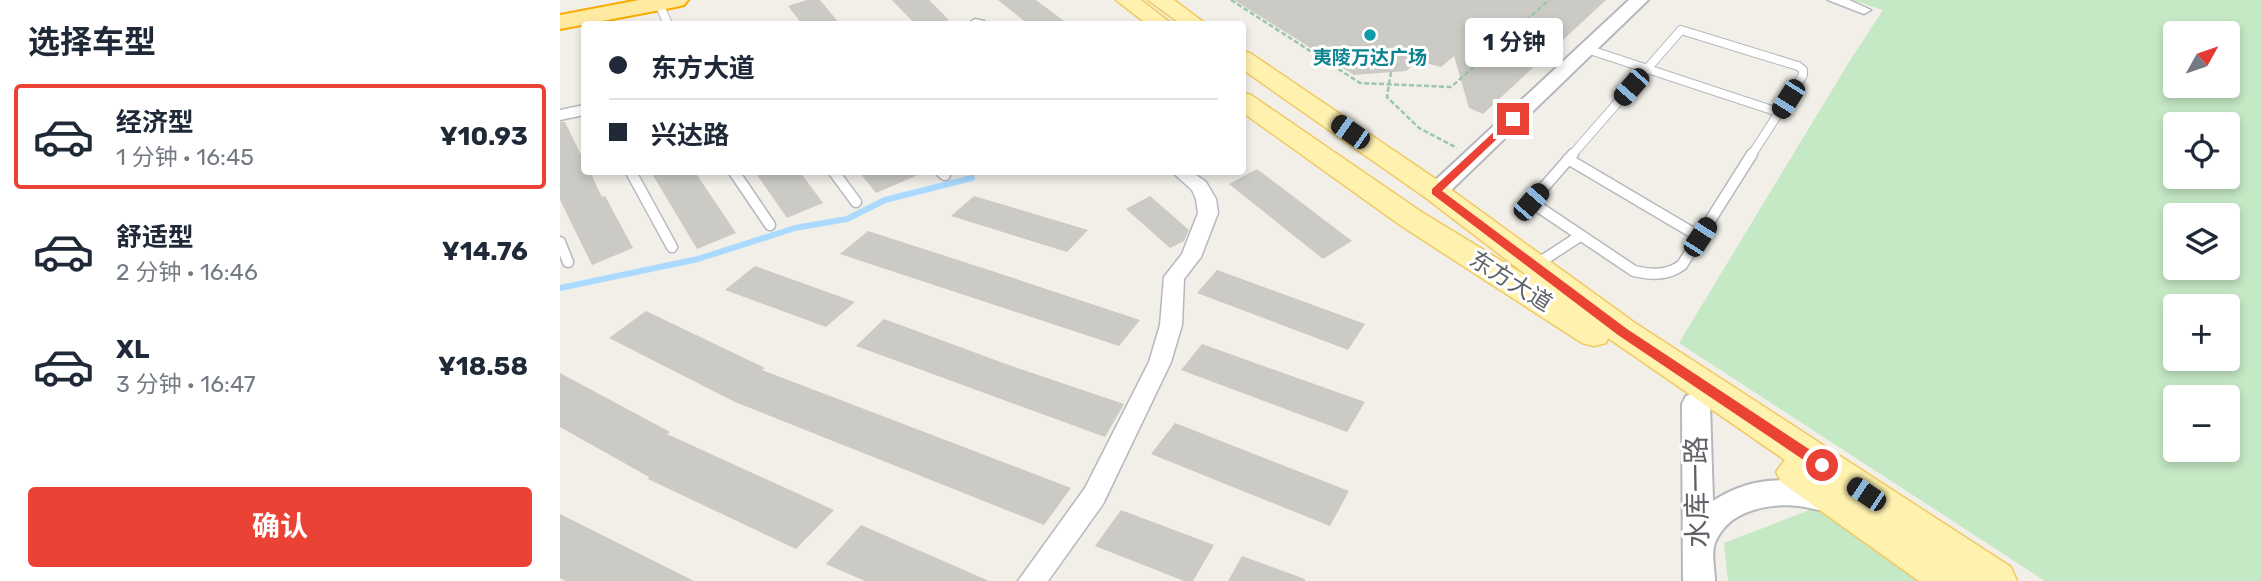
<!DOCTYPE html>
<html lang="zh">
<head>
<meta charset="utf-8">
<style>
	:root { --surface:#fff; --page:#f2f2f3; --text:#1f2937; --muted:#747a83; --line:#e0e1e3; --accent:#ea4335 }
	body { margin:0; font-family:Rubik,"Noto Sans SC",sans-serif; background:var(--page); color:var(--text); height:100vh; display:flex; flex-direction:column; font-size:26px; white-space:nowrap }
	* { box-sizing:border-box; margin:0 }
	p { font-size:23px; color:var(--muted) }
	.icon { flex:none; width:38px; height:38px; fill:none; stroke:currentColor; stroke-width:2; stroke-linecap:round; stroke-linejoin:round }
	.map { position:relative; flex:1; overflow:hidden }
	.side { display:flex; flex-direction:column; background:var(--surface); width:560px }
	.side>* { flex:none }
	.banner { position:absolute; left:21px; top:21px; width:665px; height:154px; border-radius:7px; box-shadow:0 4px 10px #0003; display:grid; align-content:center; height:154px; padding:0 28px; background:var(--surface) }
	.needle { width:46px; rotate:50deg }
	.tools { position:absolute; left:1603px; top:21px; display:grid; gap:14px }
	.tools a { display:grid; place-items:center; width:77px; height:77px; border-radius:7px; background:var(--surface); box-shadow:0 4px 10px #0003; font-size:35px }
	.end { position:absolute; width:32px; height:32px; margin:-16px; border:9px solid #ea4335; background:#fff; box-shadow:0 0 0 4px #fff }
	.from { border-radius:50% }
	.bubble { position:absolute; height:49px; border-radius:7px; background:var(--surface); box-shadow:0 4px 10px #0003; font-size:23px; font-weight:700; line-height:49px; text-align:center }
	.car { position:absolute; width:21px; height:42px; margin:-21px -10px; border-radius:9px; box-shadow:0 0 5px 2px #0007; background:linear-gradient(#222 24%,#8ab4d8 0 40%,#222 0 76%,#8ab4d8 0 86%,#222 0) }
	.banner b { display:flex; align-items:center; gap:24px; height:66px; font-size:26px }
	.banner b+b { border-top:2px solid var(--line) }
	.banner i { width:18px; height:18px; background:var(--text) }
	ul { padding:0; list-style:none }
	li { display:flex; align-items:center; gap:21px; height:105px; margin:0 14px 10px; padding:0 14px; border:4px solid transparent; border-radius:7px }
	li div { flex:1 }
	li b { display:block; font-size:26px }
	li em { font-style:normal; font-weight:700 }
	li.selected { border-color:var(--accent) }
	li>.icon { width:63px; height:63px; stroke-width:1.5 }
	h2 { padding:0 28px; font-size:32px; line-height:84px }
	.button { display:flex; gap:14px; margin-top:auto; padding:14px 28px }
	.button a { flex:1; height:80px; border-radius:7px; background:var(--accent); color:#fff; font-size:28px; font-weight:700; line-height:80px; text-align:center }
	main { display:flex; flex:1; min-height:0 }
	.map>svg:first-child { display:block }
	.green { fill:#c5e8c5; fill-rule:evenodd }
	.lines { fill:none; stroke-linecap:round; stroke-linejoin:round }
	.stream { stroke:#aadaff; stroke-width:6 }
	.building { fill:#cccac5 }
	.service-far1-casing { stroke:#b5b8bc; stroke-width:10 }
	.service-casing { stroke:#b5b8bc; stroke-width:13 }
	.minor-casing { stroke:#b5b8bc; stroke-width:3 }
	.tertiary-casing { stroke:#b5b8bc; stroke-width:4 }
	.primary-casing { stroke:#f2c960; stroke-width:3 }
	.trunk-casing { stroke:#f9ab00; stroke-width:4 }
	.path { stroke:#9cc7a9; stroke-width:2.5; stroke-dasharray:5 2.5; stroke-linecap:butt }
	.service-far1 { stroke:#fff; stroke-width:8 }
	.service { stroke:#fff; stroke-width:10 }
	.minor { fill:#fff; fill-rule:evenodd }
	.tertiary { fill:#fff; fill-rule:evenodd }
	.primary { fill:#fff2af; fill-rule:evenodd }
	.trunk { fill:#feeaa1; fill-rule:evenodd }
	.route { fill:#ea4335 }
	.culture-dot { fill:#0f9aa8; stroke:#fff; stroke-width:2.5 }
	.labels { text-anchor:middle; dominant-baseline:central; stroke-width:6; stroke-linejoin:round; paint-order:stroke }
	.far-culture-label { font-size:19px; font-weight:bold; fill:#0d838f; stroke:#fff }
	.street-label { font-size:23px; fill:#5f6368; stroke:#fff }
	.near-street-label { font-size:28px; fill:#5f6368; stroke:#fff }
</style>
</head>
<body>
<main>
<section class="side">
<h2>选择车型</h2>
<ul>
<li class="selected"><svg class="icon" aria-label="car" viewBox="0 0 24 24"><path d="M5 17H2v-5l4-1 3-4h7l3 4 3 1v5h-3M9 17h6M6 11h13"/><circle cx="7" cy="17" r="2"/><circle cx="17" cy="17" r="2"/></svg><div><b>经济型</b><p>1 分钟 · 16:45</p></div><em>¥10.93</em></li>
<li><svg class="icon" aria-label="car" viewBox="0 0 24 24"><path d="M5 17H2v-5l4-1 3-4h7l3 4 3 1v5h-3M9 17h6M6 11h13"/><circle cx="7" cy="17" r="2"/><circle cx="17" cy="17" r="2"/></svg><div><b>舒适型</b><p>2 分钟 · 16:46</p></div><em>¥14.76</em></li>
<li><svg class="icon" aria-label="car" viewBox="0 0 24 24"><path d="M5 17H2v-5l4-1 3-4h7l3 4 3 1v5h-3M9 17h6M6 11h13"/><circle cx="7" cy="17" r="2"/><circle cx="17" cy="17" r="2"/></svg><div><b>XL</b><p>3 分钟 · 16:47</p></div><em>¥18.58</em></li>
</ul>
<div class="button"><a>确认</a></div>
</section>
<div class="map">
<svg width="1701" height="581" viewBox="0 0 1701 581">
	<rect width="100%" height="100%" fill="#f1efe8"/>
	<path class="green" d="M 1293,0 L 1701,0 L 1701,581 L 1485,581 L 1119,343 L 1289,62 L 1323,10 ZM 1615,33 L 1668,33 L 1668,86 L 1615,86 ZM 1615,124 L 1668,124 L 1668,177 L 1615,177 ZM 1615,215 L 1668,215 L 1668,268 L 1615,268 ZM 1615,306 L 1668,306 L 1668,359 L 1615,359 ZM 1615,397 L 1668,397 L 1668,450 L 1615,450 Z
		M 1255,508 L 1358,581 L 1168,581 L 1164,543 Z"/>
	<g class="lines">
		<path class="stream" d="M 0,288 L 138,259 L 235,228 L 287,219 L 325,200 L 412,178"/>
	</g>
	<path class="building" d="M 247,0 L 260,0 L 280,24 L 242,24 L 228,6 Z
		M 332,0 L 369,0 L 389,20 L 376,24 L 355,24 Z
		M 438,0 L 476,0 L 508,24 L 468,24 Z
		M 674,0 L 1046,0 L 923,114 L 909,108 L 894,56 L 881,67 L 858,61 L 846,71 L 794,75 Z
		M 0,122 L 5,122 L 24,161 L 24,172 L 30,172 L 42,197 L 45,196 L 73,248 L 32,265 L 0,200 Z
		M 697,169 L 792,241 L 763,259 L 669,184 Z
		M 91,172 L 135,172 L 176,233 L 137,249 Z
		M 195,172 L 240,172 L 263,203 L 227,218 Z
		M 299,172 L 365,172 L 316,193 Z
		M 414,196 L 528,230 L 507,252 L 391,216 Z
		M 590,196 L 629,230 L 624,241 L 610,248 L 566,209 Z
		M 308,231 L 435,272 L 580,320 L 559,346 L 280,254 Z
		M 195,266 L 295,302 L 266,327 L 165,290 Z
		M 657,270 L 805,324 L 788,350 L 637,293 Z
		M 86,311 L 205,368 L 202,370 L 511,488 L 484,525 L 175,402 L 49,338 Z
		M 324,319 L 446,364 L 564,404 L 545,437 L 296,346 Z
		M 642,344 L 805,402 L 787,432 L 621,370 Z
		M 0,373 L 110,432 L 107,434 L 274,510 L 236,549 L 88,479 L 89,477 L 0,427 Z
		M 615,423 L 789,491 L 770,526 L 591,454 Z
		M 561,510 L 654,545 L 633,581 L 624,581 L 535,546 Z
		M 0,514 L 134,581 L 6,581 L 0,578 Z
		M 301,525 L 429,581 L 305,581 L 266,564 Z
		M 682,556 L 745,579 L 745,581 L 668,581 Z"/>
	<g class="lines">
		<g class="service-far1-casing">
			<path id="service-far1" d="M 99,4 L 108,24
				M 1027,49 L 1218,112
				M 1011,156 L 1121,30 L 1238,66 L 1243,70 L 1243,75 L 1191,156"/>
		</g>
		<g class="service-casing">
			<path id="service" d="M 1013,154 L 971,202 L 1074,271 C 1092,275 1107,276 1122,265 L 1192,154
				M 1008,159 L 1140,237
				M 71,172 L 112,247
				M 174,172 L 210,225
				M 274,172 L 296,202
				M 381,172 L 385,175
				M 0,242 L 8,262
				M 974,266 L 1020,236"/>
		</g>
		<g class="minor-casing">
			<path id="minor" d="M 1268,0 L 1289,0 L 1311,10 L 1304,14 Z
				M 415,19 L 424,21 L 427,24 L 407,24 Z
				M 24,105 L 24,115 L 0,120 L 0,110 Z
				M 612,172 L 632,172 L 646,182 L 656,199 L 658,213 L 641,257 L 624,279 L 622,325 L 611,362 L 543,504 L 488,581 L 458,581 L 525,488 L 589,362 L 600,325 L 604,277 L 622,254 L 638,213 L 636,199 L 632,190 Z"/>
		</g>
		<g class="tertiary-casing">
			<path id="tertiary" d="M 1069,0 L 1088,0 L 884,197 L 868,197 L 865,192 L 868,187 Z
				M 1136,393 L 1146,396 L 1150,404 L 1153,501 C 1190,476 1234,475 1276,490 L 1280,499 L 1276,508 C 1262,513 1253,508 1239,506 C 1208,503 1168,510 1155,543 C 1151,553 1155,570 1155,581 L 1123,581 L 1122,404 L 1126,396 Z"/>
		</g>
		<g class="primary-casing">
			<path id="primary" d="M 556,0 L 581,0 L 612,24 L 587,24 Z
				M 588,0 L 614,0 L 646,24 L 621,24 Z
				M 682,51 L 690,53 L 886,186 L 1075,323 L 1451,567 L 1457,581 L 1359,581 L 1222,483 L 1216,472 L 1225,460 L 1048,338 L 1046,343 L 1034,346 L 1022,343 L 840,225 L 682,112 L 682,93 L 691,95 L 860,211 L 973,280 L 866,198 L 682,69 Z"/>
		</g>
		<g class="trunk-casing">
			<path id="trunk" d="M 79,0 L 128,0 L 124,5 L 116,7 L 0,29 L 0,15 Z"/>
		</g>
		<path class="path" d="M 671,0 L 800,83 L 891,87 L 989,0
			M 831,72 L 827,97 L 859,128 L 897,148"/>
		<use href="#service-far1" class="service-far1"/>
		<use href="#service" class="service"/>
		<use href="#minor" class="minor"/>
		<use href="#tertiary" class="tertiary"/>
		<use href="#primary" class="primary"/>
		<use href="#trunk" class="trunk"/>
	</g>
	<path class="route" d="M 950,117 L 958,119 L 882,191 L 1067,329 L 1267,461 L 1267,469 L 1257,469 L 1058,335 L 872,194 L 872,189 Z"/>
	<circle class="culture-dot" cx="810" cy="35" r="7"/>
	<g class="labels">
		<g class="far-culture-label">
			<text x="810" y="57">夷陵万达广场</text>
		</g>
		<g class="street-label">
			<text transform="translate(951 281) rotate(32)">东方大道</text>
		</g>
		<g class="near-street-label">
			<text transform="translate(1137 492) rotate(-91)">水库一路</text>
		</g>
	</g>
</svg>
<div class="tools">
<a><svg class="needle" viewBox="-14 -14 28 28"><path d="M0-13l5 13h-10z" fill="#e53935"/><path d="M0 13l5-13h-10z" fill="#747a83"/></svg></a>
<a><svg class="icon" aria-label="locate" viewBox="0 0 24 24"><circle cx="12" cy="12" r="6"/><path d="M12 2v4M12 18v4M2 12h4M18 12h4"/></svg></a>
<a><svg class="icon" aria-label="layers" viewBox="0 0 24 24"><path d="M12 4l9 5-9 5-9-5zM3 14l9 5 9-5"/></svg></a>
<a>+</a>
<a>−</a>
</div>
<i class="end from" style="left:1262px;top:465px"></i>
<i class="end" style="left:953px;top:119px"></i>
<div class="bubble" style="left:905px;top:18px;width:98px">1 分钟</div>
<i class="car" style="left:1071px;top:87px;rotate:221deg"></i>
<i class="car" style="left:1228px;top:99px;rotate:212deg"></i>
<i class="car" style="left:790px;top:132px;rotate:305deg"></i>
<i class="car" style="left:971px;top:202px;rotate:41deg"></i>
<i class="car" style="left:1140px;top:237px;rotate:33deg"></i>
<i class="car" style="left:1306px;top:494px;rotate:304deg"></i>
<div class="banner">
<b><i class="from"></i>东方大道</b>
<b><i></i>兴达路</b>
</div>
</div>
</main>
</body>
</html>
